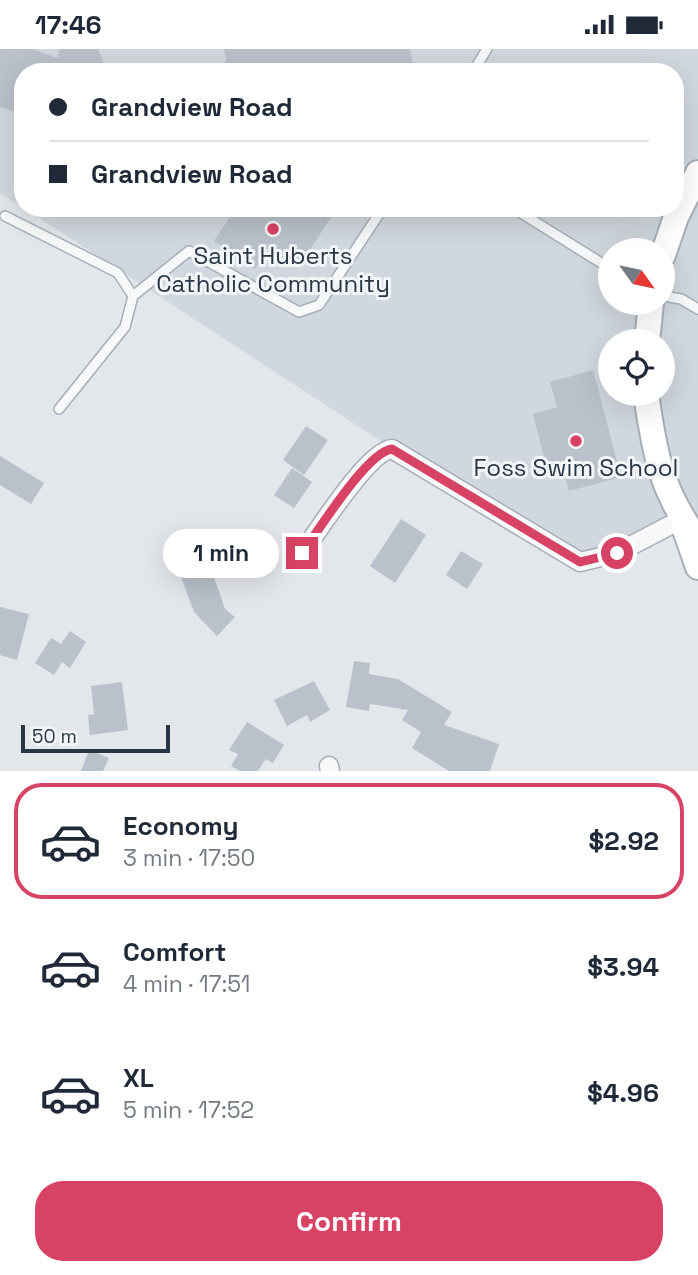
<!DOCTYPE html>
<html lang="en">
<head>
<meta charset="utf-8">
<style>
	:root { --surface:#fff; --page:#f6f6f7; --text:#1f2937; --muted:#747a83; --line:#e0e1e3; --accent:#d84264 }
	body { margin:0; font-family:"Space Grotesk",sans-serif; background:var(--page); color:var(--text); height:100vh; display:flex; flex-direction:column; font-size:26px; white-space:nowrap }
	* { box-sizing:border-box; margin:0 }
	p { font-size:23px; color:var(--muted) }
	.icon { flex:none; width:38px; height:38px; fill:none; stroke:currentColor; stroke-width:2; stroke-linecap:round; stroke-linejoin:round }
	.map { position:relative; height:722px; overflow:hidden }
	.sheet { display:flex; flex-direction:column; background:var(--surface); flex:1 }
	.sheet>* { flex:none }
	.top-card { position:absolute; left:14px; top:14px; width:670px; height:154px; border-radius:28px; box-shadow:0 7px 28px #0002; display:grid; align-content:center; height:154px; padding:0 35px; background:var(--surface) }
	.needle { width:46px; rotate:123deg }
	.fabs { position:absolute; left:598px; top:189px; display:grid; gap:14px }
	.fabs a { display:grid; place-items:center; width:77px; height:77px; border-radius:50%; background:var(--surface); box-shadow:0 7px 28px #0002; font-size:35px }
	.scale { position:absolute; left:21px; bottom:18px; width:149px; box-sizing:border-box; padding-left:7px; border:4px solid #293646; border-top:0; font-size:19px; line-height:24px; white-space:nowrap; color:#293646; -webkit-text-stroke:5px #f3f6f9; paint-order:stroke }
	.end { position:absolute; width:32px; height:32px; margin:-16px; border:9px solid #d84264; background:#fff; box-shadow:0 0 0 4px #fff }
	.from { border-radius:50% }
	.bubble { position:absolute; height:49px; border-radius:24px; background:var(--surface); box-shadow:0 7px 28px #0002; font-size:23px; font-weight:700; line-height:49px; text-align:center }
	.top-card b { display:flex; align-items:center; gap:24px; height:66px; font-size:26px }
	.top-card b+b { border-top:2px solid var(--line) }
	.top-card i { width:18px; height:18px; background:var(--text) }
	ul { padding:12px 0 0; list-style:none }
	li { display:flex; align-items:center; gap:21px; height:116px; margin:0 14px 10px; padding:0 21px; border:4px solid transparent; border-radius:28px }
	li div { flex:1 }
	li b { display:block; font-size:26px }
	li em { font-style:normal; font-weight:700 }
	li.on { border-color:var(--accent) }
	li>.icon { width:63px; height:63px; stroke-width:1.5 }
	.action { display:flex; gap:14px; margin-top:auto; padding:14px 35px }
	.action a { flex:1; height:80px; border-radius:28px; background:var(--accent); color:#fff; font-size:28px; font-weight:700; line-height:80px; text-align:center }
	.status { display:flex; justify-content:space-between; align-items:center; height:49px; padding:0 35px; background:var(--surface); direction:ltr }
	.status svg { height:19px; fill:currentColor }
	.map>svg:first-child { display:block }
	.built { fill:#d1d7de; fill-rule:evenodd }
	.building { fill:#bac1ca }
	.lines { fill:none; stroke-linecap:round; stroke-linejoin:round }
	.lane-casing { stroke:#a7aeb7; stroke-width:12 }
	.street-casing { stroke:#a7aeb7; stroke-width:21 }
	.secondary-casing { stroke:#a7aeb7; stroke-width:28 }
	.lane { stroke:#f6f8fa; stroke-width:9 }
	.street { stroke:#f6f8fa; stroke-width:18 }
	.secondary { stroke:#fff; stroke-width:24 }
	.route { stroke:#d84264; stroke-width:9 }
	.poi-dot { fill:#d84264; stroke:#f3f6f9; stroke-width:2.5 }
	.labels { text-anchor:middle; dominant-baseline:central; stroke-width:6; stroke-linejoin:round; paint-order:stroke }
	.poi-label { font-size:24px; fill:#293646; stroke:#f3f6f9 }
</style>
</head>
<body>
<div class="status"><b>17:46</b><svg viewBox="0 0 49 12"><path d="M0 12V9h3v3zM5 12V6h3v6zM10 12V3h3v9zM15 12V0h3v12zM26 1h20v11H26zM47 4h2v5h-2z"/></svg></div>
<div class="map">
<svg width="698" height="722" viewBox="0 0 698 722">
	<rect width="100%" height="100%" fill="#e3e7ec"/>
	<path class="built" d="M 0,0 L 698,0 L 698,492 L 682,470 L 617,504 L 570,507 L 396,402 L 24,159 L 676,159 L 676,23 L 23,23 L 23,159 L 0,144 ZM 611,201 L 663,201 L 663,254 L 611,254 ZM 611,292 L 663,292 L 663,345 L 611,345 Z"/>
	<path class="building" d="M 0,0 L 33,0 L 57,9 L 60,0 L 98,0 L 103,11 L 103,23 L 23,23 L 23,65 L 0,58 Z
		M 224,0 L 410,0 L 414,23 L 219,23 L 226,11 Z
		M 236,159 L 337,159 L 300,216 L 270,196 L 255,220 L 214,192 Z
		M 593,321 L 621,428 L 569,442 L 563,419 L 548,423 L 533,365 L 557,358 L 550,333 Z
		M 306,377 L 328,391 L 304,426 L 283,411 Z
		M 0,407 L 44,434 L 31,455 L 0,436 Z
		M 292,419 L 312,433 L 294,459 L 274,446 Z
		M 401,470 L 426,486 L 395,534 L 370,517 Z
		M 201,491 L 225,560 L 235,568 L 217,587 L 194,563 L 178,520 L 182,518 L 177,498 Z
		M 461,502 L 483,515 L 467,540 L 446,526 Z
		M 0,558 L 29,565 L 17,611 L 0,606 Z
		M 70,582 L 86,593 L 70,619 L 62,613 L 54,626 L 35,614 L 51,589 L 61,595 Z
		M 354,612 L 370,614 L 369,625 L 398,630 L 452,663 L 444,676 L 499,695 L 490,722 L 449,722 L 412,699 L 421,683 L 402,671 L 408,661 L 370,655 L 369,662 L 346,658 Z
		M 314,632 L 330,661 L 310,673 L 307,666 L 287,677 L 274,651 Z
		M 122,633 L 128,681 L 90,686 L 88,666 L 94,665 L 91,637 Z
		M 247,673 L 284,696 L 273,714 L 266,710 L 258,722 L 240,722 L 231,717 L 238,705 L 229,701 Z
		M 89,701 L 109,709 L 103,722 L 81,722 Z"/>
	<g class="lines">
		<g class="lane-casing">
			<path id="lane" d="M 473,23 L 487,0
				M 513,159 L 611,220
				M 5,167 L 118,224 L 133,247 L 125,278 L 59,360
				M 133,247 L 189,202 L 299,263 L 319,256 L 383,159
				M 663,247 L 681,250 L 698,260"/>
		</g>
		<g class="street-casing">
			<path id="street" d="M 302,504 C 319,481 368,402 392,400 L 580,513 L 617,504 L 682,470
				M 329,717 L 330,722"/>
		</g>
		<g class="secondary-casing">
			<path id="secondary" d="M 663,206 L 676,168 L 698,124
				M 647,292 L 651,254
				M 646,345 C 655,407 661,441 698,492
				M 684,478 L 698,518"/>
		</g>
		<use href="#lane" class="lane"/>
		<use href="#street" class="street"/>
		<use href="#secondary" class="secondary"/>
	</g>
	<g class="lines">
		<path class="route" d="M 302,504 C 319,481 367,403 392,400 L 580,513 L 617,504"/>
	</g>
	<g class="poi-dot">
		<circle cx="273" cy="180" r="7"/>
		<circle cx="576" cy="392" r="7"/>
	</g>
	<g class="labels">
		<g class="poi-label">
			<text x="273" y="206">Saint Huberts<tspan x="273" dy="28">Catholic Community</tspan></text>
			<text x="576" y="418">Foss Swim School</text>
		</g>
	</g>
</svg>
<div class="fabs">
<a><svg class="needle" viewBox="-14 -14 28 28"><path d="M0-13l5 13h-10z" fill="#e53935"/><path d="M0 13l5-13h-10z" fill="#747a83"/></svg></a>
<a><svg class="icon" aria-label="locate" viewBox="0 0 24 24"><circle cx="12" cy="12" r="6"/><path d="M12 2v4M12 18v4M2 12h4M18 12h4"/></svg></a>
</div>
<div class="scale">50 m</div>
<i class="end from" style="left:617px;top:504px"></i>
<i class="end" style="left:302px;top:504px"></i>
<div class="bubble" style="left:163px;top:480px;width:116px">1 min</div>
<div class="top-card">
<b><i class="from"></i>Grandview Road</b>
<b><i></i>Grandview Road</b>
</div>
</div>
<section class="sheet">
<ul>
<li class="on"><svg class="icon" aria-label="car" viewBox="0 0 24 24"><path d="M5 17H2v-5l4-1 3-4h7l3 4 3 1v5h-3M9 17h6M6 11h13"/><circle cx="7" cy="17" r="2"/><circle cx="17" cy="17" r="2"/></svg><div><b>Economy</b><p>3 min · 17:50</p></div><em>$2.92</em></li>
<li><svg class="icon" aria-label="car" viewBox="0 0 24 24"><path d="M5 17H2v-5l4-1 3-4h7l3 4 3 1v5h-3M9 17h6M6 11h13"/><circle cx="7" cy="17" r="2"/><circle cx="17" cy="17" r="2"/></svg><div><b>Comfort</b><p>4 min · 17:51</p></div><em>$3.94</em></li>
<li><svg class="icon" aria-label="car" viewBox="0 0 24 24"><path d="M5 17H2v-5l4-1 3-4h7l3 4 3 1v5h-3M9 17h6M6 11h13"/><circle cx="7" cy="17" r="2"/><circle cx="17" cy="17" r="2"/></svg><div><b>XL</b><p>5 min · 17:52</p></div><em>$4.96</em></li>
</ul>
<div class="action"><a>Confirm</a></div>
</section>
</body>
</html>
